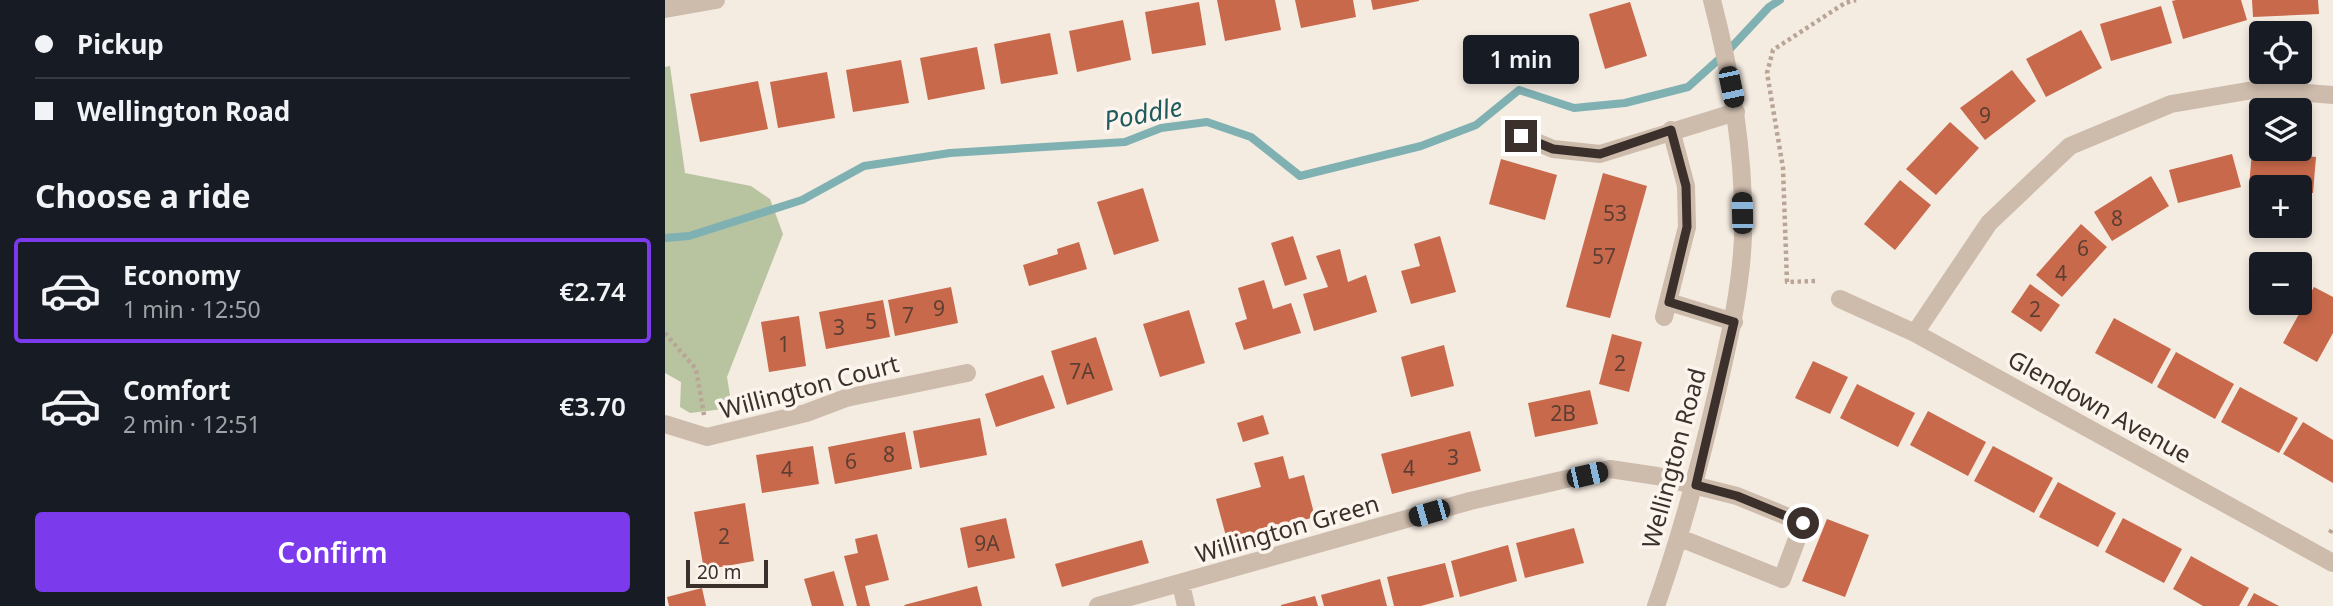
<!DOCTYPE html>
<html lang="en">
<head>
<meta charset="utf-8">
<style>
	:root { --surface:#171b24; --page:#242831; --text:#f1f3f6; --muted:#9ea1a6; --line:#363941; --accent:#7c3aed }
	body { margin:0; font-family:"Noto Sans",sans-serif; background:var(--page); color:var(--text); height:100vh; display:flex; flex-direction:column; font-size:26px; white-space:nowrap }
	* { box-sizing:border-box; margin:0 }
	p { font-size:23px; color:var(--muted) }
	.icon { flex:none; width:38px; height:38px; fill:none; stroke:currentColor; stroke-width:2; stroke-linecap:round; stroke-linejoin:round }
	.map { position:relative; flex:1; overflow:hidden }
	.panel { display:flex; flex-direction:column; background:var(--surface); width:665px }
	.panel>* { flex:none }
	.top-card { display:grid; align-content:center; height:154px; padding:0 35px; background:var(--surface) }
	.controls { position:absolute; left:1584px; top:21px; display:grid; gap:14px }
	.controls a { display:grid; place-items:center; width:63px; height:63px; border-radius:7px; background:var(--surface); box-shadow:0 4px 10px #0003; font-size:35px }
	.scale { position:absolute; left:21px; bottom:18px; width:82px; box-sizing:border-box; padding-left:7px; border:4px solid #3b302b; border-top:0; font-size:19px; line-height:24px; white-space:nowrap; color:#3b302b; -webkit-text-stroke:5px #fbf5ee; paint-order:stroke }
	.end { position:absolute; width:32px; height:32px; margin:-16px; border:9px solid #3b302b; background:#fff; box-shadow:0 0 0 4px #fff }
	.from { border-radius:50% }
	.bubble { position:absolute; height:49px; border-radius:7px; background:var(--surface); box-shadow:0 4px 10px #0003; font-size:23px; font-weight:600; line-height:49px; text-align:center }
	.car { position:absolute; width:21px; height:42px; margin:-21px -10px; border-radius:9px; box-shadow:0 0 5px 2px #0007; background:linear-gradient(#222 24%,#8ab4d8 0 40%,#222 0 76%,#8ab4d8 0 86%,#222 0) }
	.top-card b { display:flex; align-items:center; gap:24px; height:66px; font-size:26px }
	.top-card b+b { border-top:2px solid var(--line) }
	.top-card i { width:18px; height:18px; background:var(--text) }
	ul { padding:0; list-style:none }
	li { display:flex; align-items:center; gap:21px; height:105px; margin:0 14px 10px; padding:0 21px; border:4px solid transparent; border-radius:7px }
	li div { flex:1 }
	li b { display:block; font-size:26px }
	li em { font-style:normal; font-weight:600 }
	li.selected { border-color:var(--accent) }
	li>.icon { width:63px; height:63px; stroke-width:1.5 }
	h2 { padding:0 35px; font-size:32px; line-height:84px }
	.primary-button { display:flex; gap:14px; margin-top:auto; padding:14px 35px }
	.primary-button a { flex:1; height:80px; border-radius:7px; background:var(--accent); color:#fff; font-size:28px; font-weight:600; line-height:80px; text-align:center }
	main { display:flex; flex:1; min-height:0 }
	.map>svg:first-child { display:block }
	.green { fill:#b8c4a0 }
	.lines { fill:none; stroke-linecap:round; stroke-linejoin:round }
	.stream { stroke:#7fb0b2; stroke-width:8 }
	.building { fill:#c8694b }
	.path { stroke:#b9a596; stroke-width:4.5; stroke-dasharray:3.5 3.5; stroke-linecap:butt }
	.minor { stroke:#cdbbac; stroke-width:18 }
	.route { stroke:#3b302b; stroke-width:9 }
	.labels { text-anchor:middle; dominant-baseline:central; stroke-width:7; stroke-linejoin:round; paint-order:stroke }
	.number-label { font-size:21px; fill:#5e3e33 }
	.street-label { font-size:24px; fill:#3b302b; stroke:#fbf5ee }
	.water-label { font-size:26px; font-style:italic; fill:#1f5a5e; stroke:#fbf5ee }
</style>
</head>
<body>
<main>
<section class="panel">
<div class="top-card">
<b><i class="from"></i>Pickup</b>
<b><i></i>Wellington Road</b>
</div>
<h2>Choose a ride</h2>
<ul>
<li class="selected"><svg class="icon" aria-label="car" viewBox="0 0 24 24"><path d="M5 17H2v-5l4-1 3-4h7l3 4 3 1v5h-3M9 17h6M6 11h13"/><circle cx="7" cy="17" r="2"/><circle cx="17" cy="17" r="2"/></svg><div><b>Economy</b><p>1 min · 12:50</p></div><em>€2.74</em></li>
<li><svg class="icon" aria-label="car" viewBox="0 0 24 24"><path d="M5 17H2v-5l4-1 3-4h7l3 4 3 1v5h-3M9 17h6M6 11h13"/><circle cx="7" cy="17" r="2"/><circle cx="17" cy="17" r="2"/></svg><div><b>Comfort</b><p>2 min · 12:51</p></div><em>€3.70</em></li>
</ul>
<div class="primary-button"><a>Confirm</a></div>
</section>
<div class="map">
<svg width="1668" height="606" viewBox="0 0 1668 606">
	<rect width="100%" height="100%" fill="#f4ebe1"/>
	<path class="green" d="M 5,66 L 20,173 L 86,186 L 105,199 L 118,234 L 62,377 L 67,408 L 25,413 L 15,407 L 16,382 L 0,373 L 0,67 Z"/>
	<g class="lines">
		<path class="stream" d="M 0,238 L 24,236 L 137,200 L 199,166 L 285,153 L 460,142 L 496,128 L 542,122 L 586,137 L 635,176 L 756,146 L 811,125 L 854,90 L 909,108 L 960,103 L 1023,87 L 1062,52 L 1104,7 L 1115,0"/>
	</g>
	<path class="building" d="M 552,0 L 610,0 L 616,30 L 560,41 Z
		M 630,0 L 688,0 L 691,17 L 636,28 Z
		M 706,0 L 754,0 L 754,1 L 708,10 Z
		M 1511,0 L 1576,0 L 1582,20 L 1518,39 L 1507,1 Z
		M 1587,0 L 1653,0 L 1654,14 L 1588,17 Z
		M 534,2 L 541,45 L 487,54 L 480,12 Z
		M 965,2 L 982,56 L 940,69 L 924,14 Z
		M 1496,6 L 1507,43 L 1446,61 L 1435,24 Z
		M 458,20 L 466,60 L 412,72 L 404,31 Z
		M 1416,30 L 1437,68 L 1381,97 L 1361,59 Z
		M 385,33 L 393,74 L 336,84 L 329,44 Z
		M 312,47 L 320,89 L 263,100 L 255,58 Z
		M 236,60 L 244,103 L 188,112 L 181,70 Z
		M 1347,70 L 1371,101 L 1320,140 L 1295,108 Z
		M 162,72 L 170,118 L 113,128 L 105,82 Z
		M 93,81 L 103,129 L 35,142 L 25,94 Z
		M 1285,122 L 1314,148 L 1271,195 L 1241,169 Z
		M 1587,151 L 1651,157 L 1648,193 L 1634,192 L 1634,187 L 1584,187 Z
		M 1567,154 L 1576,187 L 1513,203 L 1504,170 Z
		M 836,159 L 892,175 L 880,220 L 824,204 Z
		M 938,173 L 982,186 L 945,318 L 901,307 Z
		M 1486,176 L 1504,206 L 1447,241 L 1429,212 Z
		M 1235,180 L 1266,205 L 1230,250 L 1199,224 Z
		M 478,188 L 494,241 L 449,255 L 432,202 Z
		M 1416,224 L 1442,247 L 1397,297 L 1371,275 Z
		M 628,236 L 642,279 L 620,286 L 606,243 Z
		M 775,236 L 791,292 L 746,304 L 736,271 L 755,266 L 749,244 Z
		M 414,242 L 422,269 L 364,286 L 358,265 L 393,254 L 392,249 Z
		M 675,249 L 683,282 L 701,275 L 712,312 L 649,331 L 638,294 L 663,287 L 651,256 Z
		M 599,280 L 608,309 L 626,303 L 636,333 L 579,350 L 570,323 L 582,319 L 573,288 Z
		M 1365,284 L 1395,305 L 1376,332 L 1346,312 Z
		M 286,287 L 293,323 L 230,336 L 223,300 Z
		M 1649,287 L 1668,297 L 1668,333 L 1652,362 L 1618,343 Z
		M 218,300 L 225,337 L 161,349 L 154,312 Z
		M 524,310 L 540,363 L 495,377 L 478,324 Z
		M 134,316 L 141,366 L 104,372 L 96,322 Z
		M 1449,318 L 1506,349 L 1487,384 L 1430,353 Z
		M 947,334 L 977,342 L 964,392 L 934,384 Z
		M 431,337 L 448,390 L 402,405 L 386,351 Z
		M 779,345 L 789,386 L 746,397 L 736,357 Z
		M 1511,352 L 1569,384 L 1550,419 L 1492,387 Z
		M 1148,361 L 1183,377 L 1165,414 L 1130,398 Z
		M 378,375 L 390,408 L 331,427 L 320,394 Z
		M 1192,384 L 1250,413 L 1233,447 L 1175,418 Z
		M 1575,387 L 1633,418 L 1614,453 L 1556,422 Z
		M 925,390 L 933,424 L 870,437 L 863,403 Z
		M 1263,411 L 1321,442 L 1303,476 L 1245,445 Z
		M 598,415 L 604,434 L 578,442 L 572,423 Z
		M 315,418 L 322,455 L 255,468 L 248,431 Z
		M 1638,422 L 1668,440 L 1668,483 L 1618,454 Z
		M 805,431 L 816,471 L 727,494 L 716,454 Z
		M 240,432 L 247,469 L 170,484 L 163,447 Z
		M 148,446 L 154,484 L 97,493 L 91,455 Z
		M 1328,446 L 1388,478 L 1369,513 L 1309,481 Z
		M 618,456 L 624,479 L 639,475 L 650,517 L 562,540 L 551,499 L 596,487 L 589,463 Z
		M 1393,482 L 1451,513 L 1433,547 L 1374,517 Z
		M 80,503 L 89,561 L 39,570 L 29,512 Z
		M 341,518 L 350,558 L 303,568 L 295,528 Z
		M 1458,518 L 1517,549 L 1499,583 L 1440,552 Z
		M 1162,519 L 1204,535 L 1180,597 L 1137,581 Z
		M 909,528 L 919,563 L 860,578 L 851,543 Z
		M 212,534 L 224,580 L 200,586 L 205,606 L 192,606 L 179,556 L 193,553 L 190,539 Z
		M 477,540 L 484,563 L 397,587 L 390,564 Z
		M 843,545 L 852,581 L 795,597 L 786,561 Z
		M 1526,556 L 1584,588 L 1574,606 L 1538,606 L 1508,589 Z
		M 780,563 L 789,597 L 756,606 L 729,606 L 722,577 Z
		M 169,571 L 179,606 L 147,606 L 139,579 Z
		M 715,579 L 722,606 L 659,606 L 656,595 Z
		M 312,586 L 317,606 L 240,606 L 239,605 Z
		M 37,588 L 41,606 L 4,606 L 2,597 Z
		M 1589,593 L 1614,606 L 1582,606 Z
		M 650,596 L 653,606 L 616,606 L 616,605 Z"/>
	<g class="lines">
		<path class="path" d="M 1150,281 L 1122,282 L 1118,168 L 1102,73 L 1108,50 L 1180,3 L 1191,0
			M 0,333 L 31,369 L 39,415
			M 1665,533 L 1668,527"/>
		<path class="minor" d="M 0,9 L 51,0
			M 857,136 L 888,149 L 935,154 L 1071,112
			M 1175,299 L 1250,333 L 1668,563
			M 1004,302 L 1069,322
			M 999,317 L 1022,227 L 1021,186 L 1006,130
			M 1250,333 L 1324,223 L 1405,146 L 1506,104 L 1594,89 L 1668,95
			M 0,424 L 42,437 L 141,413 L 181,398 L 302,373
			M 516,584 L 521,606
			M 433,606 L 805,501 L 945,469 L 992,476 L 1072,496 L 1138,523 L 1117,579 L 1015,538
			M 991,606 C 1016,535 1035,465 1052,392 C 1064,340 1076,289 1078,236 C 1080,156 1067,77 1047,0"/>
	</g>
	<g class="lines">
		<path class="route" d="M 856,136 L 888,149 L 935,154 L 1006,130 L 1021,186 L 1022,227 L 1004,302 L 1069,322 L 1031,485 L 1072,496 L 1138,523"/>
	</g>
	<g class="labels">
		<g class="number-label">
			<text x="1320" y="115">9</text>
			<text x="950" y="213">53</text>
			<text x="1452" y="218">8</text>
			<text x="1418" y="248">6</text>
			<text x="939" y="256">57</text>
			<text x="1396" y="273">4</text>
			<text x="274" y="308">9</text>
			<text x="1370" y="309">2</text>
			<text x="243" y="315">7</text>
			<text x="206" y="321">5</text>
			<text x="174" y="327">3</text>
			<text x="119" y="344">1</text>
			<text x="955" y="363">2</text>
			<text x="417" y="371">7A</text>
			<text x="898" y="413">2B</text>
			<text x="224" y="454">8</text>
			<text x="788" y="457">3</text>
			<text x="186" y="461">6</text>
			<text x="744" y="468">4</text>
			<text x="122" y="469">4</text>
			<text x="59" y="536">2</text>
			<text x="322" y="543">9A</text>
		</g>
		<g class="street-label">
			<text transform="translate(144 386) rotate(-15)">Willington Court</text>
			<text transform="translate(1435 406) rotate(29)">Glendown Avenue</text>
			<text transform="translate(1008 458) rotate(-75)">Wellington Road</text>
			<text transform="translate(622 528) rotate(-16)">Willington Green</text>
		</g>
		<g class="water-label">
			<text transform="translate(478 113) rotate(-11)">Poddle</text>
		</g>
	</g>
</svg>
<div class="controls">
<a><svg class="icon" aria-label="locate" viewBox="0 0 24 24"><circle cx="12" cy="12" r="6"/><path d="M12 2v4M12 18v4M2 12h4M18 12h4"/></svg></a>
<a><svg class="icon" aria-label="layers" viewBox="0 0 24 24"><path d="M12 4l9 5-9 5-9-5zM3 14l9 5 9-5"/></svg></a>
<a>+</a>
<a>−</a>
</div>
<div class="scale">20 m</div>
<i class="end from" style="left:1138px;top:523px"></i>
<i class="end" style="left:856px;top:136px"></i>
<div class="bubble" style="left:798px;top:35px;width:116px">1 min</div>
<i class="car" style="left:1066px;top:87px;rotate:168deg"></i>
<i class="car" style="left:1077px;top:213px;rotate:359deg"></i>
<i class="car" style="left:922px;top:475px;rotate:77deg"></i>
<i class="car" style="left:764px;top:513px;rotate:254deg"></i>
</div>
</main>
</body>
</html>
